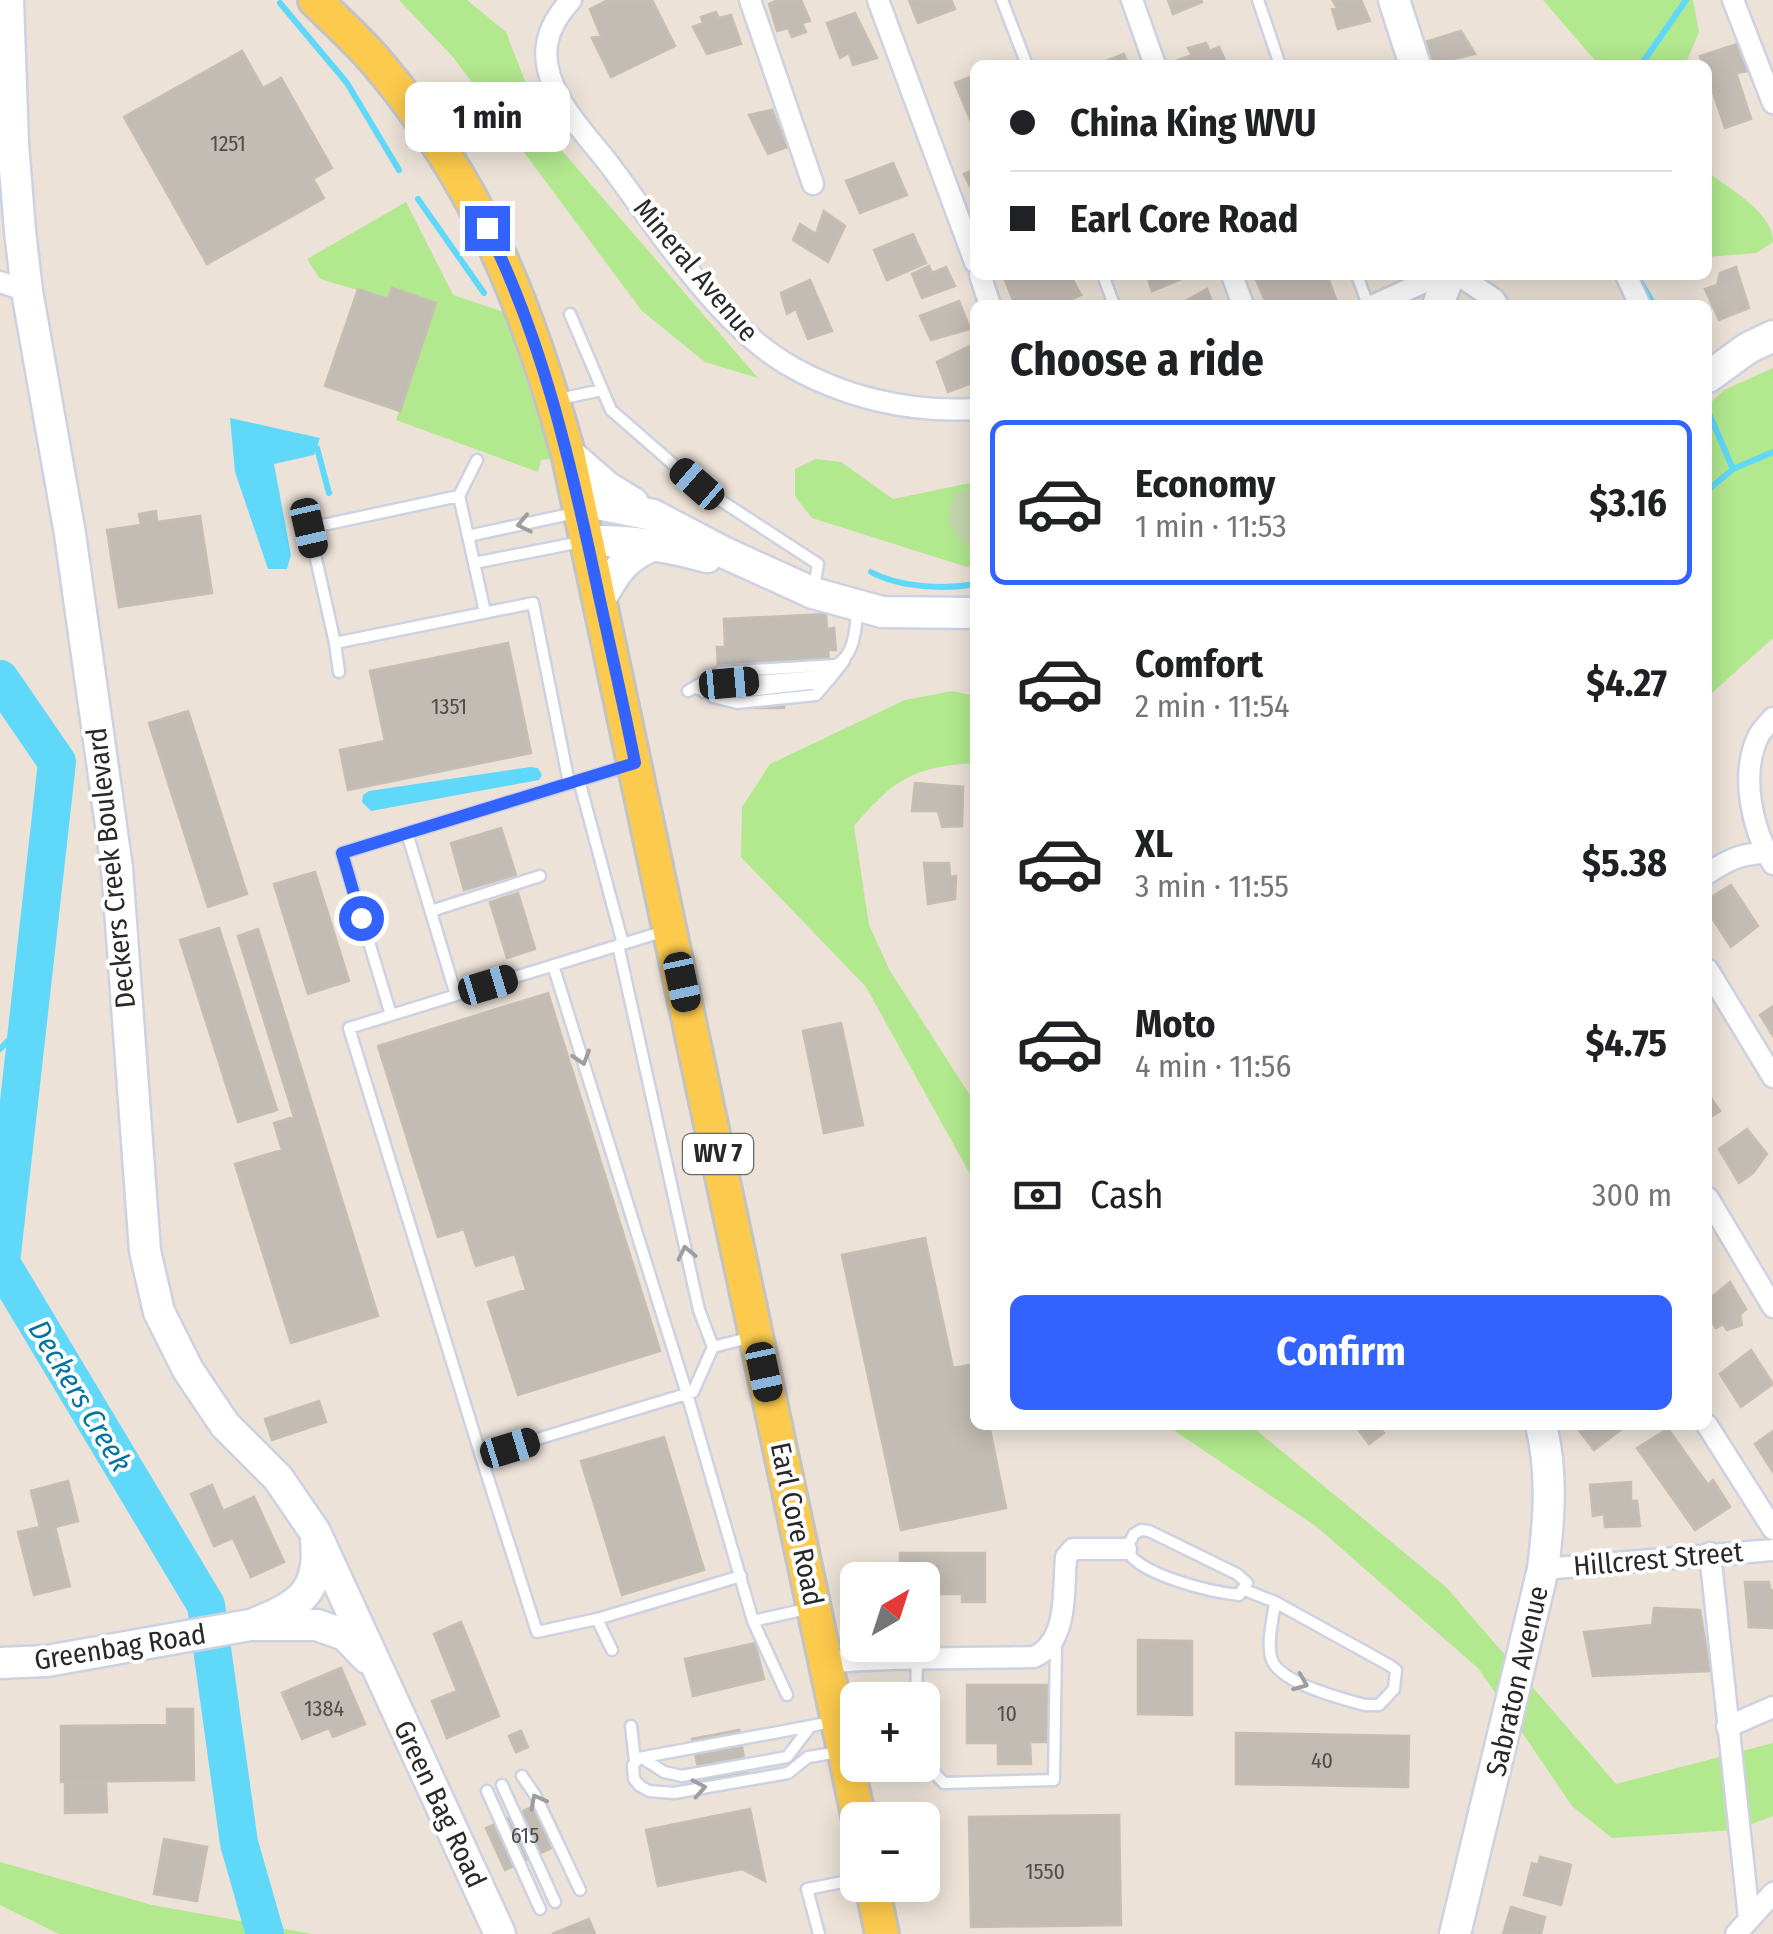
<!DOCTYPE html>
<html lang="en">
<head>
<meta charset="utf-8">
<style>
	:root { --surface:#fff; --page:#f2f2f2; --text:#202124; --muted:#757577; --line:#e0e0e0; --accent:#3263ff }
	body { margin:0; font-family:"Fira Sans Condensed",sans-serif; background:var(--page); color:var(--text); height:100vh; display:flex; flex-direction:column; font-size:38px; white-space:nowrap }
	* { box-sizing:border-box; margin:0 }
	p { font-size:32px; color:var(--muted) }
	.icon { flex:none; width:55px; height:55px; fill:none; stroke:currentColor; stroke-width:2; stroke-linecap:round; stroke-linejoin:round }
	.map { position:relative; flex:1; overflow:hidden }
	.drawer { position:absolute; left:970px; top:300px; width:742px; height:1130px; display:flex; flex-direction:column; background:var(--surface); border-radius:15px; box-shadow:0 5px 25px #0003 }
	.drawer>* { flex:none }
	.top-card { position:absolute; left:970px; top:60px; width:742px; height:220px; border-radius:15px; box-shadow:0 5px 25px #0003; display:grid; align-content:center; height:220px; padding:0 40px; background:var(--surface) }
	.needle { width:65px; rotate:39deg }
	.controls { position:absolute; left:840px; top:1562px; display:grid; gap:20px }
	.controls a { display:grid; place-items:center; width:100px; height:100px; border-radius:15px; background:var(--surface); box-shadow:0 5px 25px #0003; font-size:50px }
	.end { position:absolute; width:45px; height:45px; margin:-22px; border:12px solid #3263ff; background:#fff; box-shadow:0 0 0 5px #fff }
	.from { border-radius:50% }
	.bubble { position:absolute; height:70px; border-radius:15px; background:var(--surface); box-shadow:0 5px 25px #0003; font-size:32px; font-weight:700; line-height:70px; text-align:center }
	.car { position:absolute; width:30px; height:60px; margin:-30px -15px; border-radius:12px; box-shadow:0 0 8px 2px #0007; background:linear-gradient(#222 24%,#8ab4d8 0 40%,#222 0 76%,#8ab4d8 0 86%,#222 0) }
	.top-card b { display:flex; align-items:center; gap:35px; height:95px; font-size:38px }
	.top-card b+b { border-top:2px solid var(--line) }
	.top-card i { width:25px; height:25px; background:var(--text) }
	ul { padding:0; list-style:none }
	li { display:flex; align-items:center; gap:30px; height:165px; margin:0 20px 15px; padding:0 20px; border:5px solid transparent; border-radius:15px }
	li div { flex:1 }
	li b { display:block; font-size:38px }
	li em { font-style:normal; font-weight:700 }
	li.on { border-color:var(--accent) }
	li>.icon { width:90px; height:90px; stroke-width:1.5 }
	h2 { padding:0 40px; font-size:45px; line-height:120px }
	.pay { display:flex; align-items:center; gap:25px; height:110px; padding:0 40px; font-size:38px }
	.pay p { margin-inline-start:auto }
	.primary-button { display:flex; gap:20px; margin-top:auto; padding:20px 40px }
	.primary-button a { flex:1; height:115px; border-radius:15px; background:var(--accent); color:#fff; font-size:40px; font-weight:700; line-height:115px; text-align:center }
	.map>svg:first-child { display:block }
	.green { fill:#b2e88e }
	.cemetery { fill:#c4d7ad }
	.water { fill:#60d8f9 }
	.lines { fill:none; stroke-linecap:round; stroke-linejoin:round }
	.stream { stroke:#60d8f9; stroke-width:6 }
	.river { stroke:#60d8f9; stroke-width:38 }
	.building { fill:#c3bcb5; stroke:#c7beb2; stroke-width:2.5 }
	.lane-casing { stroke:#cdd2e3; stroke-width:15 }
	.street-casing { stroke:#cdd2e3; stroke-width:25 }
	.secondary-casing { stroke:#cdd2e3; stroke-width:35 }
	.primary-casing { stroke:#c3c3c3; stroke-width:38 }
	.lane { stroke:#fff; stroke-width:10 }
	.street { stroke:#fff; stroke-width:20 }
	.secondary { stroke:#fff; stroke-width:30 }
	.primary { stroke:#fcca4c; stroke-width:32 }
	.oneway { stroke:#9e9e9e }
	.route { stroke:#3263ff; stroke-width:12 }
	.labels { text-anchor:middle; dominant-baseline:central; stroke-width:8; stroke-linejoin:round; paint-order:stroke }
	.number-label { font-size:22px; fill:#4f4d4b }
	.shield { fill:#fff; stroke:#686868; stroke-width:2.5 }
	.shield-label { font-size:25px; font-weight:bold; fill:#282828 }
	.street-label { font-size:28px; fill:#282828; stroke:#fff }
	.water-label { font-size:30px; font-style:italic; fill:#0273a2; stroke:#fff }
</style>
</head>
<body>
<div class="map">
<svg width="1773" height="1934" viewBox="0 0 1773 1934">
	<rect width="100%" height="100%" fill="#ece2d8"/>
	<path class="green" d="M 399,0 L 467,0 L 506,32 L 544,130 L 758,378 L 705,362 L 642,311 L 453,57 Z
		M 1543,0 L 1693,0 L 1699,32 L 1685,65 L 1599,65 Z
		M 1708,172 C 1729,189 1773,212 1773,242 L 1756,253 L 1708,257 Z
		M 406,202 L 453,295 L 504,312 L 552,459 L 541,460 L 538,472 L 396,420 L 436,303 L 392,288 L 388,299 L 320,279 L 307,259 Z
		M 1773,368 L 1773,638 L 1712,693 L 1708,693 L 1708,405 L 1724,390 Z
		M 816,459 L 841,462 L 893,499 L 975,482 L 975,566 L 967,567 L 812,518 L 795,496 L 795,469 Z
		M 952,691 L 975,696 L 975,763 C 912,767 895,779 854,826 L 869,925 L 890,971 L 975,1103 L 975,1183 L 866,987 L 741,857 L 742,807 L 770,764 L 905,700 Z
		M 1166,1425 L 1250,1425 L 1447,1588 L 1616,1784 L 1773,1743 L 1773,1816 L 1736,1830 L 1612,1838 L 1572,1806 L 1479,1669 L 1317,1527 Z
		M 0,1862 L 152,1905 L 312,1934 L 59,1934 L 0,1905 Z"/>
	<path class="cemetery" d="M 975,488 L 975,544 L 966,546 L 947,521 L 955,493 Z"/>
	<path class="water" d="M 230,418 L 320,438 L 314,455 L 274,464 L 291,555 L 287,569 L 268,569 L 235,472 Z
		M 530,767 L 538,768 L 542,775 L 539,780 L 371,811 L 362,802 L 363,795 L 369,791 Z"/>
	<g class="lines">
		<path class="stream" d="M 280,3 L 347,83 L 399,170
			M 1641,65 L 1686,0
			M 418,199 L 484,293
			M 1637,276 L 1654,305
			M 1708,411 L 1733,469
			M 317,448 L 329,493
			M 1708,490 L 1733,469 L 1773,452
			M 871,572 C 898,587 944,590 975,584
			M 0,1049 L 28,1021"/>
		<path class="river" d="M 0,679 L 57,762 L 1,1263 L 206,1605 L 239,1843 L 265,1934"/>
	</g>
	<path class="building" d="M 608,0 L 652,0 L 675,46 L 611,77 L 592,38 L 601,36 L 590,9 Z
		M 778,0 L 801,0 L 810,21 L 802,23 L 806,32 L 792,37 L 788,28 L 777,31 L 769,4 Z
		M 909,0 L 951,0 L 955,9 L 918,23 Z
		M 1168,0 L 1201,0 L 1202,2 L 1173,14 Z
		M 1361,0 L 1370,21 L 1338,29 L 1332,9 L 1337,8 L 1333,1 Z
		M 716,12 L 719,18 L 731,15 L 741,44 L 707,54 L 693,27 L 703,23 L 701,17 Z
		M 855,13 L 877,58 L 853,65 L 849,53 L 840,58 L 827,23 Z
		M 1461,31 L 1475,54 L 1433,64 L 1425,42 Z
		M 1206,43 L 1210,51 L 1219,47 L 1227,65 L 1178,65 L 1176,61 L 1192,55 L 1188,48 Z
		M 1737,44 L 1748,71 L 1736,73 L 1751,119 L 1725,128 L 1708,77 L 1708,65 L 1703,65 L 1700,56 Z
		M 242,51 L 263,88 L 281,78 L 332,168 L 313,179 L 324,198 L 207,264 L 124,117 Z
		M 1124,54 L 1128,65 L 1096,65 Z
		M 975,75 L 975,123 L 972,124 L 955,83 Z
		M 772,110 L 787,147 L 768,154 L 749,115 Z
		M 893,163 L 907,195 L 860,213 L 846,181 Z
		M 975,169 L 975,196 L 964,174 Z
		M 824,211 L 845,226 L 828,262 L 793,240 L 800,224 L 816,234 Z
		M 913,234 L 926,263 L 887,280 L 874,250 Z
		M 929,266 L 932,273 L 946,267 L 955,286 L 922,298 L 912,274 Z
		M 1736,267 L 1749,308 L 1719,320 L 1705,289 L 1717,285 L 1720,273 Z
		M 1018,275 L 1070,275 L 1081,295 L 1059,305 L 1015,305 L 1005,280 Z
		M 1147,275 L 1191,275 L 1152,291 Z
		M 1254,275 L 1327,275 L 1338,305 L 1267,305 Z
		M 810,280 L 832,331 L 808,339 L 796,309 L 787,314 L 781,293 Z
		M 392,288 L 436,303 L 400,411 L 325,386 L 358,289 L 388,299 Z
		M 1207,289 L 1213,305 L 1183,305 L 1182,303 Z
		M 959,301 L 970,329 L 931,340 L 920,316 Z
		M 972,345 L 975,351 L 975,382 L 948,392 L 937,362 Z
		M 156,511 L 157,522 L 200,516 L 212,593 L 119,607 L 107,530 L 141,525 L 139,514 Z
		M 826,614 L 827,629 L 834,628 L 836,650 L 828,650 L 829,663 L 781,665 L 784,708 L 755,708 L 754,666 L 718,668 L 717,647 L 725,647 L 724,619 Z
		M 508,643 L 531,753 L 348,790 L 340,750 L 385,741 L 370,671 Z
		M 188,711 L 247,894 L 208,907 L 149,723 Z
		M 915,783 L 963,787 L 962,826 L 942,827 L 938,811 L 912,811 Z
		M 501,828 L 516,875 L 464,890 L 451,843 Z
		M 924,863 L 949,863 L 950,877 L 956,876 L 955,899 L 928,904 Z
		M 315,872 L 349,981 L 308,994 L 274,884 Z
		M 1731,885 L 1758,926 L 1731,947 L 1708,912 L 1708,899 Z
		M 518,893 L 535,949 L 507,958 L 490,902 Z
		M 219,928 L 277,1110 L 238,1122 L 180,940 Z
		M 258,929 L 378,1316 L 291,1343 L 235,1164 L 282,1150 L 274,1123 L 294,1117 L 238,936 Z
		M 548,993 L 660,1351 L 518,1395 L 488,1302 L 526,1290 L 515,1254 L 476,1266 L 464,1229 L 438,1237 L 378,1046 Z
		M 1773,1006 L 1773,1036 L 1760,1015 Z
		M 841,1023 L 863,1125 L 824,1133 L 803,1031 Z
		M 1708,1094 L 1720,1111 L 1708,1119 Z
		M 1747,1129 L 1767,1154 L 1753,1173 L 1739,1183 L 1719,1149 Z
		M 925,1238 L 953,1368 L 975,1364 L 975,1425 L 989,1425 L 1006,1508 L 901,1530 L 842,1255 Z
		M 1730,1282 L 1746,1309 L 1740,1315 L 1742,1325 L 1727,1330 L 1723,1324 L 1716,1328 L 1708,1316 L 1708,1300 Z
		M 1751,1350 L 1773,1384 L 1741,1407 L 1720,1374 Z
		M 319,1401 L 326,1422 L 272,1440 L 265,1419 Z
		M 1355,1425 L 1378,1425 L 1384,1433 L 1369,1444 Z
		M 1575,1425 L 1627,1425 L 1594,1450 Z
		M 1668,1429 L 1708,1485 L 1713,1480 L 1730,1507 L 1695,1530 L 1637,1448 Z
		M 1773,1431 L 1773,1472 L 1755,1444 Z
		M 664,1437 L 704,1570 L 622,1595 L 581,1461 Z
		M 68,1481 L 78,1521 L 55,1527 L 70,1586 L 34,1595 L 18,1532 L 40,1527 L 31,1491 Z
		M 1631,1482 L 1631,1501 L 1637,1501 L 1640,1526 L 1605,1527 L 1604,1514 L 1593,1516 L 1590,1485 Z
		M 212,1485 L 223,1511 L 254,1497 L 284,1562 L 251,1577 L 233,1538 L 214,1546 L 191,1494 Z
		M 900,1553 L 985,1553 L 985,1602 L 962,1602 L 962,1594 L 922,1594 L 922,1580 L 900,1580 Z
		M 1745,1582 L 1769,1582 L 1770,1590 L 1773,1590 L 1773,1628 L 1749,1627 Z
		M 1654,1608 L 1700,1610 L 1710,1671 L 1593,1676 L 1584,1632 L 1652,1625 Z
		M 461,1622 L 499,1716 L 447,1738 L 432,1701 L 457,1691 L 434,1634 Z
		M 1138,1640 L 1192,1641 L 1192,1715 L 1138,1714 Z
		M 755,1643 L 764,1679 L 693,1696 L 685,1659 Z
		M 341,1668 L 365,1724 L 333,1737 L 329,1728 L 302,1739 L 282,1693 Z
		M 967,1685 L 1047,1685 L 1047,1742 L 1030,1742 L 1031,1764 L 998,1764 L 998,1743 L 967,1743 Z
		M 167,1709 L 193,1709 L 194,1780 L 61,1782 L 61,1726 L 167,1725 Z
		M 739,1730 L 747,1774 L 701,1782 L 692,1739 Z
		M 521,1731 L 528,1747 L 516,1752 L 509,1736 Z
		M 1236,1733 L 1409,1736 L 1408,1787 L 1236,1784 Z
		M 106,1783 L 107,1812 L 65,1813 L 65,1784 Z
		M 545,1801 L 564,1842 L 505,1870 L 486,1828 Z
		M 750,1809 L 765,1881 L 742,1869 L 658,1886 L 646,1830 Z
		M 1119,1815 L 1121,1925 L 971,1927 L 969,1817 Z
		M 164,1839 L 207,1847 L 197,1901 L 154,1894 Z
		M 1540,1857 L 1571,1865 L 1561,1905 L 1524,1895 L 1532,1863 L 1538,1865 Z
		M 1511,1907 L 1545,1917 L 1541,1934 L 1503,1934 Z
		M 589,1919 L 595,1934 L 552,1934 Z"/>
	<g class="lines">
		<g class="lane-casing">
			<path id="lane" d="M 1002,0 L 1027,65
				M 1258,0 L 1280,65
				M 1103,275 L 1114,305
				M 1357,275 L 1368,305
				M 570,314 L 611,410 L 697,485 L 818,564 L 814,587
				M 559,399 L 602,390
				M 477,460 L 459,496 L 485,612
				M 459,496 L 309,528 L 335,643 L 533,603 L 569,783
				M 468,536 L 575,513
				M 474,563 L 581,542
				M 335,643 L 339,672
				M 698,689 L 729,683 L 833,675 L 844,661
				M 688,691 L 720,672 L 836,665 C 856,654 855,628 858,607
				M 704,692 L 730,693 L 827,682 L 833,675
				M 713,697 L 737,703 L 816,695 L 827,682
				M 579,780 L 623,944
				M 407,833 L 456,995
				M 431,911 L 540,876
				M 665,931 L 349,1028 L 481,1456 L 693,1392 L 713,1347 L 752,1337
				M 618,945 L 699,1310 L 713,1347
				M 553,965 L 687,1394 L 753,1621 L 787,1695
				M 391,1015 L 342,853 L 629,765
				M 481,1456 L 537,1632 L 597,1619 L 741,1576
				M 1141,1530 L 1149,1531 L 1237,1574 L 1247,1583 L 1239,1595 C 1211,1592 1138,1575 1126,1549 L 1134,1534 Z
				M 1245,1590 L 1275,1602 L 1389,1665 L 1396,1670 L 1394,1689 L 1379,1705 L 1365,1705 C 1342,1699 1276,1682 1271,1657 C 1267,1641 1273,1619 1275,1602
				M 597,1619 L 612,1650
				M 753,1621 L 811,1608
				M 916,1700 L 917,1659
				M 832,1722 L 639,1758 L 633,1765 L 634,1779 L 640,1786 L 649,1791 L 674,1793 L 788,1773 L 808,1757 L 840,1752
				M 631,1726 L 635,1761
				M 644,1759 L 664,1772 L 682,1776 L 787,1757 L 810,1727
				M 922,1760 L 944,1783 L 1054,1780 L 1056,1642
				M 522,1776 L 535,1795 L 580,1890
				M 502,1785 L 555,1902
				M 487,1791 L 540,1909
				M 819,1934 L 807,1889 L 858,1879"/>
		</g>
		<g class="street-casing">
			<path id="street" d="M 571,0 C 551,22 540,45 550,76 C 559,108 589,138 609,164 C 657,228 717,322 785,363 C 842,397 909,413 975,409
				M 750,0 L 813,184
				M 878,0 L 975,262
				M 1132,0 L 1155,65
				M 1733,0 L 1773,103
				M 980,275 L 990,305
				M 1232,275 L 1243,305
				M 1458,275 L 1494,299 L 1498,305
				M 1626,275 L 1640,305
				M 0,282 L 27,291
				M 1374,305 L 1440,275
				M 1773,718 C 1768,724 1761,730 1758,737 C 1740,775 1752,829 1773,864
				M 1708,873 C 1728,860 1742,853 1767,853
				M 1708,970 L 1773,1077
				M 1708,1198 L 1773,1307
				M 1707,1425 L 1773,1529
				M 1710,1553 L 1749,1918
				M 1543,1569 L 1773,1550
				M 826,1663 C 895,1656 965,1659 1034,1657 C 1069,1641 1063,1591 1066,1557 L 1073,1549 L 1126,1549
				M 1727,1727 L 1773,1707
				M 1736,1934 L 1773,1893"/>
		</g>
		<g class="secondary-casing">
			<path id="secondary" d="M 8,0 L 13,144 L 20,231 L 27,291 L 70,534 L 117,868 L 145,1251 L 159,1312 L 188,1370 L 225,1425 L 278,1478 L 315,1532 L 500,1934
				M 1394,0 L 1415,65
				M 1438,305 L 1449,275
				M 1708,377 L 1748,348 L 1773,336
				M 568,453 L 607,487 L 633,503
				M 578,500 L 653,515 L 723,552 L 813,593 L 882,612 L 975,613
				M 587,541 C 628,540 669,546 707,557
				M 600,600 C 614,574 624,557 652,546
				M 258,1622 C 302,1605 321,1589 316,1540
				M 0,1663 L 47,1661 L 250,1625 L 317,1625 L 345,1635 L 367,1658
				M 1455,1934 L 1543,1569 C 1549,1520 1553,1474 1541,1425"/>
		</g>
		<g class="primary-casing">
			<path id="primary" d="M 315,0 C 336,21 360,42 379,65 C 480,185 527,305 568,453 L 859,1820
				M 872,1885 L 882,1934"/>
		</g>
		<use href="#lane" class="lane"/>
		<use href="#street" class="street"/>
		<use href="#secondary" class="secondary"/>
		<use href="#primary" class="primary"/>
	</g>
	<defs><path id="oneway-chevron" d="M-2-3.5L2.5 0L-2 3.5" fill="none" stroke-width="1.6" stroke-linecap="round" stroke-linejoin="round" transform="scale(2.5)"/></defs>
	<g class="oneway">
		<use href="#oneway-chevron" transform="translate(524 524) rotate(168)"/>
		<use href="#oneway-chevron" transform="translate(582 1058) rotate(73)"/>
		<use href="#oneway-chevron" transform="translate(686 1253) rotate(-102)"/>
		<use href="#oneway-chevron" transform="translate(1301 1683) rotate(22)"/>
		<use href="#oneway-chevron" transform="translate(699 1788) rotate(-10)"/>
		<use href="#oneway-chevron" transform="translate(537 1801) rotate(-118)"/>
	</g>
	<g class="lines">
		<path class="route" d="M 361,918 L 342,853 L 635,763 C 623,701 608,639 595,577 C 569,456 542,339 487,228"/>
	</g>
	<g class="labels">
		<g class="number-label">
			<text x="228" y="143">1251</text>
			<text x="449" y="706">1351</text>
			<text x="324" y="1708">1384</text>
			<text x="1007" y="1713">10</text>
			<text x="1322" y="1760">40</text>
			<text x="525" y="1835">615</text>
			<text x="1045" y="1871">1550</text>
		</g>
		<rect class="shield" x="683" y="1134" width="70" height="40" rx="8"/>
		<g class="shield-label">
			<text x="718" y="1154">WV 7</text>
		</g>
		<g class="street-label">
			<text transform="translate(696 270) rotate(50)">Mineral Avenue</text>
			<text transform="translate(111 868) rotate(-96)">Deckers Creek Boulevard</text>
			<text transform="translate(797 1524) rotate(78)">Earl Core Road</text>
			<text transform="translate(1658 1559) rotate(-5)">Hillcrest Street</text>
			<text transform="translate(120 1647) rotate(-9)">Greenbag Road</text>
			<text transform="translate(1517 1681) rotate(-77)">Sabraton Avenue</text>
			<text transform="translate(440 1804) rotate(65)">Green Bag Road</text>
		</g>
		<g class="water-label">
			<text transform="translate(80 1396) rotate(59)">Deckers Creek</text>
		</g>
	</g>
</svg>
<div class="controls">
<a><svg class="needle" viewBox="-14 -14 28 28"><path d="M0-13l5 13h-10z" fill="#e53935"/><path d="M0 13l5-13h-10z" fill="#757577"/></svg></a>
<a>+</a>
<a>−</a>
</div>
<i class="end from" style="left:361px;top:918px"></i>
<i class="end" style="left:487px;top:228px"></i>
<div class="bubble" style="left:405px;top:82px;width:165px">1 min</div>
<i class="car" style="left:697px;top:484px;rotate:311deg"></i>
<i class="car" style="left:309px;top:528px;rotate:167deg"></i>
<i class="car" style="left:729px;top:683px;rotate:85deg"></i>
<i class="car" style="left:682px;top:982px;rotate:168deg"></i>
<i class="car" style="left:488px;top:985px;rotate:73deg"></i>
<i class="car" style="left:764px;top:1372px;rotate:168deg"></i>
<i class="car" style="left:510px;top:1448px;rotate:73deg"></i>
<div class="top-card">
<b><i class="from"></i>China King WVU</b>
<b><i></i>Earl Core Road</b>
</div>
<section class="drawer">
<h2>Choose a ride</h2>
<ul>
<li class="on"><svg class="icon" aria-label="car" viewBox="0 0 24 24"><path d="M5 17H2v-5l4-1 3-4h7l3 4 3 1v5h-3M9 17h6M6 11h13"/><circle cx="7" cy="17" r="2"/><circle cx="17" cy="17" r="2"/></svg><div><b>Economy</b><p>1 min · 11:53</p></div><em>$3.16</em></li>
<li><svg class="icon" aria-label="car" viewBox="0 0 24 24"><path d="M5 17H2v-5l4-1 3-4h7l3 4 3 1v5h-3M9 17h6M6 11h13"/><circle cx="7" cy="17" r="2"/><circle cx="17" cy="17" r="2"/></svg><div><b>Comfort</b><p>2 min · 11:54</p></div><em>$4.27</em></li>
<li><svg class="icon" aria-label="car" viewBox="0 0 24 24"><path d="M5 17H2v-5l4-1 3-4h7l3 4 3 1v5h-3M9 17h6M6 11h13"/><circle cx="7" cy="17" r="2"/><circle cx="17" cy="17" r="2"/></svg><div><b>XL</b><p>3 min · 11:55</p></div><em>$5.38</em></li>
<li><svg class="icon" aria-label="car" viewBox="0 0 24 24"><path d="M5 17H2v-5l4-1 3-4h7l3 4 3 1v5h-3M9 17h6M6 11h13"/><circle cx="7" cy="17" r="2"/><circle cx="17" cy="17" r="2"/></svg><div><b>Moto</b><p>4 min · 11:56</p></div><em>$4.75</em></li>
</ul>
<div class="pay"><svg class="icon" aria-label="cash" viewBox="0 0 24 24"><path d="M3 7h18v10H3z"/><circle cx="12" cy="12" r="2"/></svg>Cash<p>300 m</p></div>
<div class="primary-button"><a>Confirm</a></div>
</section>
</div>
</body>
</html>
